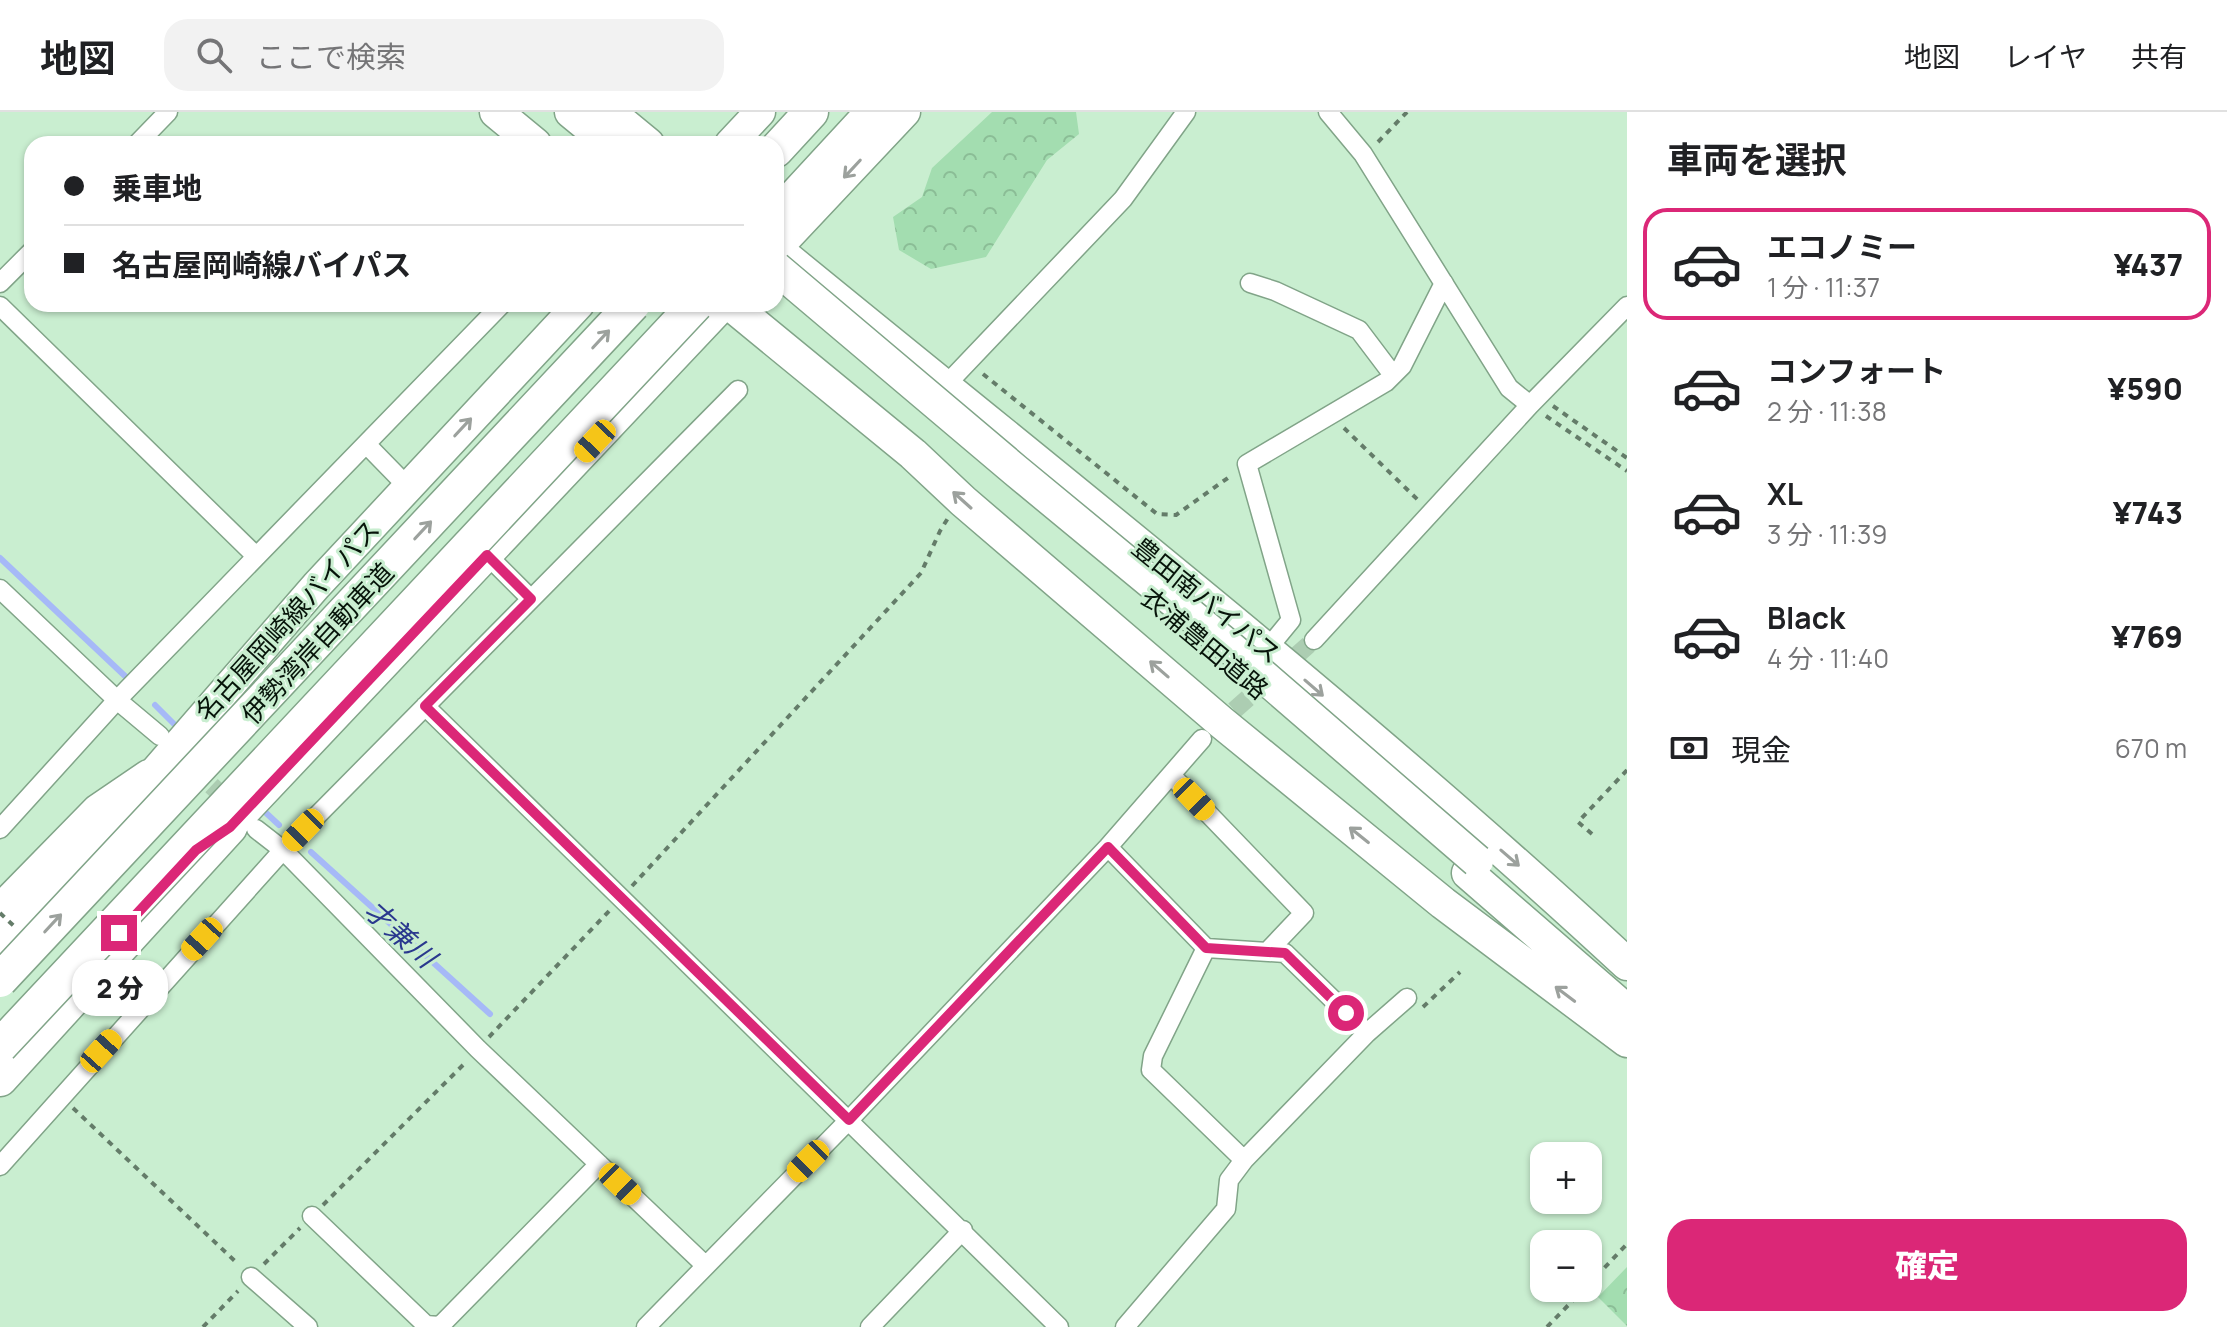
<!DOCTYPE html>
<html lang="ja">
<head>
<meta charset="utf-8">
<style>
	:root { --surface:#fff; --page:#f2f2f2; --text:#202124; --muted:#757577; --line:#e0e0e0; --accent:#db2777 }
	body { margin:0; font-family:Manrope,"Noto Sans JP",sans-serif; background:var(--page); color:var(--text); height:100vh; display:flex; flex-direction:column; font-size:30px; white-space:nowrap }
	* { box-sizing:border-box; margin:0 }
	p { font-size:26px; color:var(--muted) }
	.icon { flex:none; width:44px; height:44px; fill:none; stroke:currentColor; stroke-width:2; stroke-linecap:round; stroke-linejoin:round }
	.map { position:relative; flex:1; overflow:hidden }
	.panel { display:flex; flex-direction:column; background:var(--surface); width:600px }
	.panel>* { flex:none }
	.hud { position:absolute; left:24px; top:24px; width:760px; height:176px; border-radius:24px; box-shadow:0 2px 6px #0004; display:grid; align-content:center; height:176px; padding:0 40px; background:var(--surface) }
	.controls { position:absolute; left:1530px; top:1030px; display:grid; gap:16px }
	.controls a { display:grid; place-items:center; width:72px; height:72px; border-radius:16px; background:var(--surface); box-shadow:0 2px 6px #0004; font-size:40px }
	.end { position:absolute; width:36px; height:36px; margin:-18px; border:10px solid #db2777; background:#fff; box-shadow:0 0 0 4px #fff }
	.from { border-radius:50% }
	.bubble { position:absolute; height:56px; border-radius:24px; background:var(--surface); box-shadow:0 2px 6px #0004; font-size:26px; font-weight:800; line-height:56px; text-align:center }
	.car { position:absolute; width:24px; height:48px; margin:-24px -12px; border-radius:10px; box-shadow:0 0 6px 2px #0007; background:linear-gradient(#f5c518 24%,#345 0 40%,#f5c518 0 76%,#345 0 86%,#f5c518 0) }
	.hud b { display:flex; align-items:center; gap:28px; height:76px; font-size:30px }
	.hud b+b { border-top:2px solid var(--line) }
	.hud i { width:20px; height:20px; background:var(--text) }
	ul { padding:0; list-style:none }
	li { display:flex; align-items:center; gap:24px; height:112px; margin:0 16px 12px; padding:0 24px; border:4px solid transparent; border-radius:24px }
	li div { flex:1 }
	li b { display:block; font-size:30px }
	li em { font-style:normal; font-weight:800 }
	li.selected { border-color:var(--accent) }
	li>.icon { width:72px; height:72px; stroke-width:1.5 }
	h2 { padding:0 40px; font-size:36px; line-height:96px }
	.pay { display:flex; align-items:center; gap:20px; height:88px; padding:0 40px; font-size:30px }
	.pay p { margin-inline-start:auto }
	.button { display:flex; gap:16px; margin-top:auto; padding:16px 40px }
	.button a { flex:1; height:92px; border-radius:24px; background:var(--accent); color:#fff; font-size:32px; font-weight:800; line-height:92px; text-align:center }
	header { display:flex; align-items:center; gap:48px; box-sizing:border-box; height:112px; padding:0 40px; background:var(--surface); border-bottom:2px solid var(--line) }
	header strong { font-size:38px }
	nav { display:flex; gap:44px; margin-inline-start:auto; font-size:28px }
	.search { width:560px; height:72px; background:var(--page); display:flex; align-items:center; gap:20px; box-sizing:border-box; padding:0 28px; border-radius:24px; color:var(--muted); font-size:30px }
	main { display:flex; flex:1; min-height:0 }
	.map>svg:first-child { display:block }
	.forest { fill:url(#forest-crowns) }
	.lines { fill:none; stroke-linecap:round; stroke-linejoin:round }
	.stream { stroke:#a6b9f7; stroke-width:6 }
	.minor-tunnel { stroke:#accdb2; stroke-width:18; stroke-dasharray:18 9; stroke-linecap:butt }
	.minor-casing { stroke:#81a488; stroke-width:21 }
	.primary-casing { stroke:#81a488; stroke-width:33 }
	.trunk-casing { stroke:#81a488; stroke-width:35 }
	.motorway-casing { stroke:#81a488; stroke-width:37 }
	.path { stroke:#647c69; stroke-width:4; stroke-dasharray:6 6; stroke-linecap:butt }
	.minor { stroke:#fff; stroke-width:18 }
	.primary { stroke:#fff; stroke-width:30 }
	.trunk { stroke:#fff; stroke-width:32 }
	.motorway { stroke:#fff; stroke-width:34 }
	.trunk-bridge-casing { stroke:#81a488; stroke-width:35; stroke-linecap:butt }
	.motorway-bridge-casing { stroke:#81a488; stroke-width:37; stroke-linecap:butt }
	.path-bridge { stroke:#647c69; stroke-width:4; stroke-dasharray:6 6; stroke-linecap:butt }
	.trunk-bridge { stroke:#fff; stroke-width:32 }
	.motorway-bridge { stroke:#fff; stroke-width:34 }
	.oneway { stroke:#9ca19d }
	.route { stroke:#db2777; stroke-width:10 }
	.labels { text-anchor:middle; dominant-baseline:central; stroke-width:6; stroke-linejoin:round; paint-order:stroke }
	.street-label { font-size:26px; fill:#07140a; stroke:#c9eed0 }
	.water-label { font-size:28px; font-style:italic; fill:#2a388e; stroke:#c9eed0 }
</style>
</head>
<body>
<header>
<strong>地図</strong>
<div class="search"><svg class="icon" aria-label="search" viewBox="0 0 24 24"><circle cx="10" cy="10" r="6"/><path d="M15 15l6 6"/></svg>ここで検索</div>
<nav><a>地図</a><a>レイヤ</a><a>共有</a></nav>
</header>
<main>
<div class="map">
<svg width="1627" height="1215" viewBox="0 0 1627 1215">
	<defs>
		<pattern id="forest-crowns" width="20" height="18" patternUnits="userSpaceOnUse" patternTransform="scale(2)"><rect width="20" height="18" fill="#a3ddb0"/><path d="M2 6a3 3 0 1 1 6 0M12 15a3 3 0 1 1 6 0" fill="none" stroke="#8bbd96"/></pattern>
	</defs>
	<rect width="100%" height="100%" fill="#c9eed0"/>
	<path class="forest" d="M 992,0 L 1076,0 L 1079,22 L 1047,48 L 986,145 L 931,157 L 899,138 L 893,105 L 922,85 L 932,56 Z
		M 1627,1155 L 1627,1214 L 1598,1185 Z"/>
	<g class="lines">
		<path class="stream" d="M 0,446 L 126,565
			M 155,593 L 178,616
			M 264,699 L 279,713
			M 311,740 L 490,902"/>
		<path class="minor-tunnel" d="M 1214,616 L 1314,528
			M 192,655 L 234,695"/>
		<g class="minor-casing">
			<path id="minor" d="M 1328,0 L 1363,42 L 1509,276 L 1530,293
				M 137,32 L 168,0
				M 0,171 L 32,139
				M 1250,171 L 1275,179 L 1359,218 L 1393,263
				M 0,194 L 256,444
				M 944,275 L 1123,87 L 1186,0
				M 367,333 L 407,374
				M 487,443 L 531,487
				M 0,477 L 117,588 L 160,624
				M 1314,528 L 1530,293 L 1627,194
				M 1268,536 L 1291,508 L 1247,352 L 1386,270 L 1402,254 L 1444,171
				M 425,594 L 1059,1215
				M 1172,664 L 1304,801 L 1267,840
				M 0,717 L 117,588 L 502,192
				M 256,717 L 283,738 L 478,937 L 705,1153
				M 1108,735 L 1206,836 L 1285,841 L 1367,921
				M 1206,836 L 1153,944 L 1151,958 L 1244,1048
				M 0,1054 L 283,738 L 738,278
				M 312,1104 L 426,1213 L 440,1214 L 599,1052
				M 251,1165 L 308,1215
				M 646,1215 L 849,1008 L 1108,735 L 1202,627
				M 870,1215 L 963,1118
				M 1125,1215 L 1226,1097 L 1229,1068 L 1244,1048 L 1367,921 L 1407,886"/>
		</g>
		<g class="primary-casing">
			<path id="primary" d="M 730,32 L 760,0
				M 776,137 L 905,0
				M 211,728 L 230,715 L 724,192
				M 0,829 L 94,730 L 316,474 L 579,192"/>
		</g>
		<g class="trunk-casing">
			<path id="trunk" d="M 496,0 L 535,32
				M 571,0 L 610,32
				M 609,0 L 648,32
				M 776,137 C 1063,372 1355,600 1627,852
				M 730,192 L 913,342 L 963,389 L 1221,610 L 1443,791 L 1627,929
				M 1468,761 L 1627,899"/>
		</g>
		<g class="motorway-casing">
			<path id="motorway" d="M 776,38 L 811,0
				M 776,105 L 873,0
				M 0,800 L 99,699 L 149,665
				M 0,967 L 230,715"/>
		</g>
		<path class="path" d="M 1378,30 L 1407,0
			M 983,262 L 1157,402 L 1176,403 L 1232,363
			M 1553,294 L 1627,346
			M 1546,304 L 1627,359
			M 1344,316 L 1418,388
			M 1592,722 L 1578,710 L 1627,658
			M 632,774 L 921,461 L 940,419 L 948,406
			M 1423,895 L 1460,860
			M 489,925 L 610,798
			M 73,996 L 238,1152
			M 323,1093 L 467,949
			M 264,1152 L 300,1116
			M 1588,1173 L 1627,1132
			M 203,1215 L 238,1179
			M 1547,1215 L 1585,1176"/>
		<use href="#minor" class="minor"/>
		<use href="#primary" class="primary"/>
		<use href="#trunk" class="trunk"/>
		<use href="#motorway" class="motorway"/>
		<g class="trunk-bridge-casing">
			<path id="trunk-bridge" d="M 776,156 L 1015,358 L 1233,538 L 1477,749"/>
		</g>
		<g class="motorway-bridge-casing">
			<path id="motorway-bridge" d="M 0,868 L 633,192
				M 0,934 L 696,192"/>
		</g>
		<path class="path-bridge" d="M 0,801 L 16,816
			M 86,882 L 100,895"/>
		<use href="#trunk-bridge" class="trunk-bridge"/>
		<use href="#motorway-bridge" class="motorway-bridge"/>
	</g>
	<defs><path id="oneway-shaft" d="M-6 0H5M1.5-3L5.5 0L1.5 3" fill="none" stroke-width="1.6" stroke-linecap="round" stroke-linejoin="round" transform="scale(2)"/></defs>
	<g class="oneway">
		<use href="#oneway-shaft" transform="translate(852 57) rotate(133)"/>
		<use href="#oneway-shaft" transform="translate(601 227) rotate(-47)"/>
		<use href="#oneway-shaft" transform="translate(463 315) rotate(-47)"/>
		<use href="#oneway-shaft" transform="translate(962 388) rotate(-138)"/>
		<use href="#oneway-shaft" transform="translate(423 418) rotate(-47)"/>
		<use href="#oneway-shaft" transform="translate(1159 557) rotate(-139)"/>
		<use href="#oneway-shaft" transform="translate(1314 576) rotate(41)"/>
		<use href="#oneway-shaft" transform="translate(1359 723) rotate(-141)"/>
		<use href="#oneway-shaft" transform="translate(1510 746) rotate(41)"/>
		<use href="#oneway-shaft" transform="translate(53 811) rotate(-47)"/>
		<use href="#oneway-shaft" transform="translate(1565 882) rotate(-143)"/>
	</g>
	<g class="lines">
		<path class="route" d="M 119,821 L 196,738 L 230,715 L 487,443 L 531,487 L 425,594 L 849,1008 L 1108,735 L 1206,836 L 1285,841 L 1346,901"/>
	</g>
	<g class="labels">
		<g class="street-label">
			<text transform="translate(1207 488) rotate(39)">豊田南バイパス</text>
			<text transform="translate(287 508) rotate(-48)">名古屋岡崎線バイパス</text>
			<text transform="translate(317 531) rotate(-47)">伊勢湾岸自動車道</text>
			<text transform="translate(1205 531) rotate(40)">衣浦豊田道路</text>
		</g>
		<g class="water-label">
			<text transform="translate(401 821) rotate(42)">才兼川</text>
		</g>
	</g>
</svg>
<div class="controls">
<a>+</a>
<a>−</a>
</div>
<i class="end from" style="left:1346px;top:901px"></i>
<i class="end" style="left:119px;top:821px"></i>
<div class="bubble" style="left:72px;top:848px;width:96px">2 分</div>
<i class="car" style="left:595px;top:329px;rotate:223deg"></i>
<i class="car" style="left:1194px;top:687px;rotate:136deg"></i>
<i class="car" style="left:303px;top:718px;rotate:224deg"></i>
<i class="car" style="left:202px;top:827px;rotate:222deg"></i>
<i class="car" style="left:101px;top:939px;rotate:42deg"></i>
<i class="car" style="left:808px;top:1049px;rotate:225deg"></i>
<i class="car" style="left:620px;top:1072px;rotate:134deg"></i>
<div class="hud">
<b><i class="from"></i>乗車地</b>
<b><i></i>名古屋岡崎線バイパス</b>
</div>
</div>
<section class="panel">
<h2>車両を選択</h2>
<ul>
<li class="selected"><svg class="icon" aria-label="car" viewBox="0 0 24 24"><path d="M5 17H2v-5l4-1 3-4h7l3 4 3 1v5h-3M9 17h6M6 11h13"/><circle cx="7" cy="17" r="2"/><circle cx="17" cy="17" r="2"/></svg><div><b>エコノミー</b><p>1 分 · 11:37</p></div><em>¥437</em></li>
<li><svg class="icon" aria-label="car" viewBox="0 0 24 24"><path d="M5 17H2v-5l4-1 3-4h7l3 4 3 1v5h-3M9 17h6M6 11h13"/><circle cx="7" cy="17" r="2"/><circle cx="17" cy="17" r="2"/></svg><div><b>コンフォート</b><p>2 分 · 11:38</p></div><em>¥590</em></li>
<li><svg class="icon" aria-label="car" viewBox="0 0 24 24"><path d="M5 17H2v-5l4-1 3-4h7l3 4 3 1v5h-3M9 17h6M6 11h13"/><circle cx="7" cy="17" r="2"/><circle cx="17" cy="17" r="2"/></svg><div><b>XL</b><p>3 分 · 11:39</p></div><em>¥743</em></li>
<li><svg class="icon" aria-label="car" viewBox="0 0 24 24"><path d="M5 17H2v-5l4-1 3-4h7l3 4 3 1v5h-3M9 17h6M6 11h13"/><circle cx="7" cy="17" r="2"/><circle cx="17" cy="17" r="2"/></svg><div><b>Black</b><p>4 分 · 11:40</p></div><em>¥769</em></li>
</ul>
<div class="pay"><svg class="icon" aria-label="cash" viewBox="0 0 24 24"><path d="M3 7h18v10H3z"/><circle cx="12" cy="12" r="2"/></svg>現金<p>670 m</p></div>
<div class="button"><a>確定</a></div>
</section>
</main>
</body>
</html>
